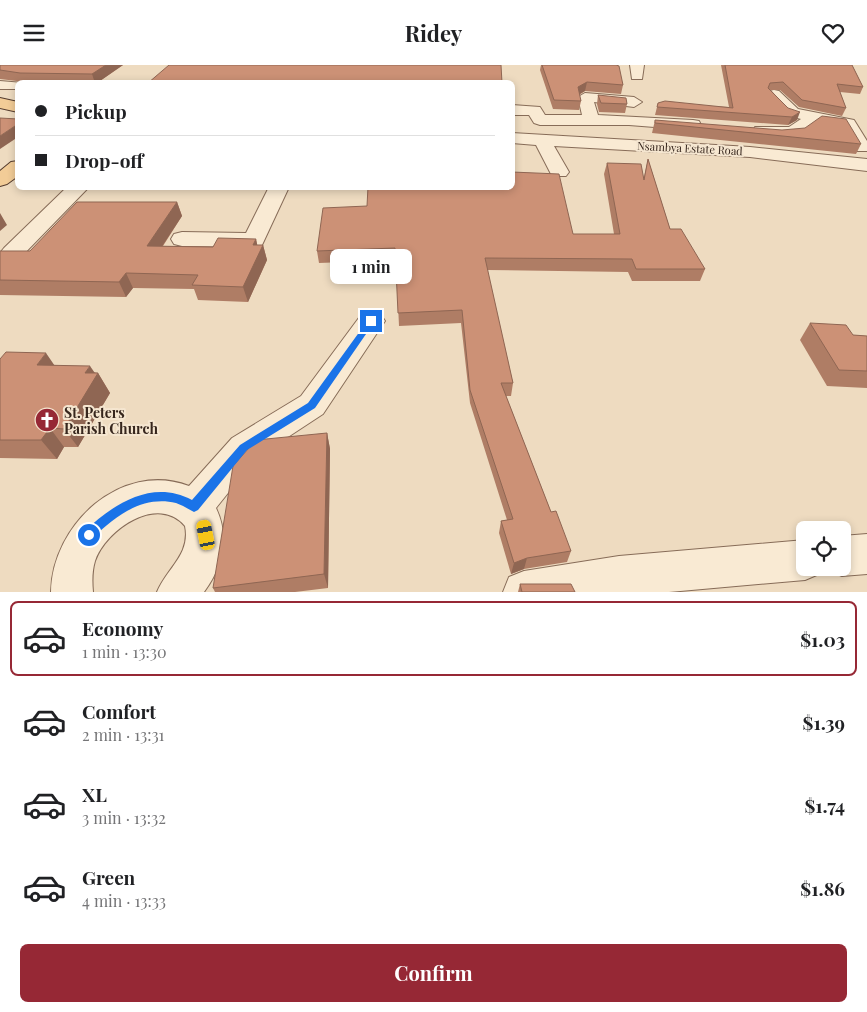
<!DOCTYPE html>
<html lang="en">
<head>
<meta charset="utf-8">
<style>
	:root { --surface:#fff; --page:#f6f6f6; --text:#202124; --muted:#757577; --line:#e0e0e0; --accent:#962835 }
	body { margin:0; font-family:"Playfair Display",serif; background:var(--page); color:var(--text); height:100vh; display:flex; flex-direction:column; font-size:19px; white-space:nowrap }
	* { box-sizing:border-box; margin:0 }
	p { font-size:16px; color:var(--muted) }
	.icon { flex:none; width:28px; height:28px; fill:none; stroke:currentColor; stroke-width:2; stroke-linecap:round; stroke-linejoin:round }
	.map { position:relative; height:527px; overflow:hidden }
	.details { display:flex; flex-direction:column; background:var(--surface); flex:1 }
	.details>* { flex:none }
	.guide { position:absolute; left:15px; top:15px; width:500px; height:110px; border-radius:8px; box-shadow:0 2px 8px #0003; display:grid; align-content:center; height:110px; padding:0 20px; background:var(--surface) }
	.fabs { position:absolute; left:796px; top:456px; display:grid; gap:10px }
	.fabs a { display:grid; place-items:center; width:55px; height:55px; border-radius:8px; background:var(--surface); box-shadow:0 2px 8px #0003; font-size:25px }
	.end { position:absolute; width:22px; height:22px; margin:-11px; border:6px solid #1a73e8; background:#fff; box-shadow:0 0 0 2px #fff }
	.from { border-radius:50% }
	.bubble { position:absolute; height:35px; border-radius:8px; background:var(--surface); box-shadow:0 2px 8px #0003; font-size:16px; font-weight:700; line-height:35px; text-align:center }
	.car { position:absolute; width:15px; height:30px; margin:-15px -8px; border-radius:6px; box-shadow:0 0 4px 1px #0007; background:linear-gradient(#f5c518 24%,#345 0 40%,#f5c518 0 76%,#345 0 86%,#f5c518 0) }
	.guide b { display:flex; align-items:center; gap:18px; height:48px; font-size:19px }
	.guide b+b { border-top:1px solid var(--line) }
	.guide i { width:12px; height:12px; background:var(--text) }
	ul { padding:9px 0 0; list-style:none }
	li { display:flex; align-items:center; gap:15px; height:75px; margin:0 10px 8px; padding:0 10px; border:2px solid transparent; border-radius:8px }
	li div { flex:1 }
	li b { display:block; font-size:19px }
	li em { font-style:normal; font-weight:700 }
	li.selected { border-color:var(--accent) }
	li>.icon { width:45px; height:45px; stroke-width:1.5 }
	.action { display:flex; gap:10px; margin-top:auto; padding:10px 20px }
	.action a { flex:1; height:58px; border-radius:8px; background:var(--accent); color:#fff; font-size:20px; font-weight:700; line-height:58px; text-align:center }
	header { display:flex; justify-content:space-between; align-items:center; height:65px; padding:0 20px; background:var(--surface); font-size:22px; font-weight:700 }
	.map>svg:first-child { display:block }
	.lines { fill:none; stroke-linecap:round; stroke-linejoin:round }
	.minor-casing { stroke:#876c58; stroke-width:2 }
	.major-casing { stroke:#543b2d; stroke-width:2 }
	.minor { fill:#f9ead3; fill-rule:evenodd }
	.major { fill:#f2cc97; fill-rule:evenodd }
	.wall { fill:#af7d65 }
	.shaded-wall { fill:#8f6653 }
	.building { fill:#cc9176; stroke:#8f6653 }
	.route { fill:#1a73e8 }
	.labels { text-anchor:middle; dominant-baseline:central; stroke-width:4; stroke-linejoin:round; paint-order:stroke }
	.far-street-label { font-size:11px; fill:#36261d; stroke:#f5e6d0 }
	.poi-label { font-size:14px; font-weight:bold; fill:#36261d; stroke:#f5e6d0; text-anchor:start }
</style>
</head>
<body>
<header><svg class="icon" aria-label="menu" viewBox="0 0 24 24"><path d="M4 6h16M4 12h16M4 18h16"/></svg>Ridey<svg class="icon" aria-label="heart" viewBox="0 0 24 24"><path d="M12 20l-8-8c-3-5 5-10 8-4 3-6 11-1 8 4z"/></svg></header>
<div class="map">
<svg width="867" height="527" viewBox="0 0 867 527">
	<rect width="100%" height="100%" fill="#eedbc0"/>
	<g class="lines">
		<g class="minor-casing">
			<path id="minor" d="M 630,0 L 644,0 L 642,14 L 632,14 Z
				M 0,16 L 23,18 L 18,18 L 18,24 L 0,24 Z
				M 774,25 L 779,26 L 798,44 L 854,55 L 867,76 L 867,86 L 856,86 L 842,62 L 817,58 L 793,72 L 755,70 L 753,66 L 755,62 L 789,62 L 801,54 L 786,50 L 769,32 L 767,29 L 769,26 Z
				M 585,28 L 634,32 L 642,37 L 634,42 L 594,37 L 598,50 L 693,55 L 699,56 L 701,60 L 699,64 L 693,65 L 629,60 L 540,60 L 534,58 L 529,50 L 512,50 L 512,40 L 540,42 L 545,50 L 582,50 L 578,32 Z
				M 512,68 L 750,82 L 867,94 L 867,106 L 750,92 L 554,81 L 569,107 L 566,111 L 552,111 L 536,80 L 512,78 Z
				M 67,122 L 89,122 L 20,193 L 12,195 L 4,193 L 0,188 L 4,183 Z
				M 269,122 L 289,122 L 262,180 L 254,182 L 182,181 L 174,179 L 171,174 L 174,169 L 182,167 L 246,168 Z
				M 371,247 L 381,250 L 385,256 L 323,349 L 256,393 L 216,443 C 230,473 223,501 204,527 L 157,527 C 167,503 191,489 185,461 C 158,429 106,464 95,496 C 92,506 92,516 93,527 L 51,527 C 52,460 121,395 189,421 L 232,373 L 301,331 L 361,250 Z
				M 867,469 L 867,509 L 842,511 L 828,505 L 827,502 L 842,502 L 842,471 Z
				M 805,475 L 805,502 L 822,502 L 819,509 L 805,515 L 669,527 L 503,527 L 509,512 L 524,506 L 619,491 Z"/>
		</g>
		<g class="major-casing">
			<path id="major" d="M 0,33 L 18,37 L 18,47 L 0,43 Z
				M 18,96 L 18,111 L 7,119 L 0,121 L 0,106 L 11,97 Z"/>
		</g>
		<use href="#minor" class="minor"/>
		<use href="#major" class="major"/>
	</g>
	<path class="wall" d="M 0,0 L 123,0 L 97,18 L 25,17 L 0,14 Z
		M 541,0 L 616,0 L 623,20 L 621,29 L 585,26 L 579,30 L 581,36 L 579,45 L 553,44 L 540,5 Z
		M 721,0 L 852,0 L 863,22 L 860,29 L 840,27 L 846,43 L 842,51 L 799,42 L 780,25 L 771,25 L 797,55 L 788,60 L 655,50 L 658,38 L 729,42 Z
		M 598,30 L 627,39 L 625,48 L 599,47 L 597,39 Z
		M 655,55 L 861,79 L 856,89 L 652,68 Z
		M 648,94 L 670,164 L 705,204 L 700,216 L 632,216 L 628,207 L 487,205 L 513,318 L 511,331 L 506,331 L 551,447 L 571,486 L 567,497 L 524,504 L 511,509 L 499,468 L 501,456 L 507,455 L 470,338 L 461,258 L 399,261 L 396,195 L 319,198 L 317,186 L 367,141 L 573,169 L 614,169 L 604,109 L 607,98 L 644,112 Z
		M 177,137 L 182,151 L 163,181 L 213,182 L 256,174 L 257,180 L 263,180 L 267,195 L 248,237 L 198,235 L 194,224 L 133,223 L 126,232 L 0,230 L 0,186 L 30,186 Z
		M 810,258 L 853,270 L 867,271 L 867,323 L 827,321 L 800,275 Z
		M 0,294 L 55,300 L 98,308 L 110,328 L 78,382 L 64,382 L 57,394 L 0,393 Z
		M 327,368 L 330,384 L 328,523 L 295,527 L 215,527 L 213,523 Z
		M 520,519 L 575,527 L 518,527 Z"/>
	<path class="shaded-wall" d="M 106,0 L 123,0 L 97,18 L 95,18 L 92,9 Z
		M 587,17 L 585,26 L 576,31 L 578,22 Z
		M 800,47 L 797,55 L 788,60 L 792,52 Z
		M 18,59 L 18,72 L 0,84 L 0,71 Z
		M 177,137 L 182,151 L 153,195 L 147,181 Z
		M 0,148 L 7,160 L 0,166 Z
		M 256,174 L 259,188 L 263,180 L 267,195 L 248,237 L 243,222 L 253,180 Z
		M 126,208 L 133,223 L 126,232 L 119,217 Z
		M 46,288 L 59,307 L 37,300 Z
		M 90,301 L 97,311 L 98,308 L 110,328 L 78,382 L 64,364 L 85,308 Z
		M 50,363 L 64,382 L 57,394 L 41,375 Z
		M 327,368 L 330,384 L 328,523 L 324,509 Z
		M 527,493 L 524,504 L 511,509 L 514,498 Z"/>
	<path class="building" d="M 0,0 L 106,0 L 92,9 L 20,8 L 0,5 Z
		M 169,0 L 501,0 L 502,18 L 148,18 Z
		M 542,0 L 616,0 L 619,1 L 623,20 L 587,17 L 578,22 L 581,36 L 554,35 Z
		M 725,0 L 852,0 L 863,22 L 837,19 L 846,43 L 802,35 L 783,17 L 770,18 L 768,23 L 788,43 L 800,47 L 792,52 L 657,42 L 658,38 L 665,36 L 733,43 Z
		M 598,30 L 626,33 L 627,39 L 601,38 Z
		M 822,51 L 846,54 L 861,79 L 655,58 L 655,55 L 782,65 L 805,63 Z
		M 0,53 L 18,54 L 18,59 L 0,71 Z
		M 648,94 L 670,164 L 681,164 L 705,204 L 636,204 L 632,194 L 485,193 L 513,318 L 501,318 L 551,447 L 556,446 L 571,486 L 527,493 L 514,498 L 501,456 L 513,454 L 470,325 L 462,245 L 398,248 L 395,183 L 317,186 L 323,143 L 367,141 L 368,122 L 512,122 L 512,107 L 559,109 L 573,169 L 620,169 L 607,98 L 641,99 L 644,115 Z
		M 77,137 L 177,137 L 147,181 L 213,182 L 218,173 L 256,174 L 253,180 L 263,180 L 243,222 L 192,220 L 198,210 L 126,208 L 119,217 L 0,215 L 0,186 L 30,186 Z
		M 810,258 L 846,260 L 853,270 L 867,271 L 867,306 L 839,305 Z
		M 6,287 L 46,288 L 37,300 L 90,301 L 85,308 L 98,308 L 64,364 L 50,363 L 41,375 L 0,375 L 0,294 Z
		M 327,368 L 324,509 L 213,523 L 233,401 L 256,375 Z
		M 520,519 L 571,519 L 575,527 L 522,527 Z"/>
	<path class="route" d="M 368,255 L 375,256 L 315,343 L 247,385 L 198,445 L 194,447 C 188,444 182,440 176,438 C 143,430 115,451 93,473 L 85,473 L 85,466 C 114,438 153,414 192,435 L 240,380 L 308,338 Z"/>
	<defs>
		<g id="church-disc" transform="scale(1.25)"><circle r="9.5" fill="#962835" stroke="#f5e6d0"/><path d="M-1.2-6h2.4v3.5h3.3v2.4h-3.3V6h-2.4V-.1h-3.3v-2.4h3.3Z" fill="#fff"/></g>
	</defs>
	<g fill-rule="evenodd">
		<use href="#church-disc" x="47" y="355"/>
	</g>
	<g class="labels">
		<g class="far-street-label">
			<text transform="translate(690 83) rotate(3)">Nsambya Estate Road</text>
		</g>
		<g class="poi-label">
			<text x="64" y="347">St. Peters<tspan x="64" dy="16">Parish Church</tspan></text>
		</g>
	</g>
</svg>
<div class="fabs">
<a><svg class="icon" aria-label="locate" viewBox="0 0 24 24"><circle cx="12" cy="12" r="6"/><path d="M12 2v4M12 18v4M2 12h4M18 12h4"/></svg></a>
</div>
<i class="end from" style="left:89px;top:470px"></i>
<i class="end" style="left:371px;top:256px"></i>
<div class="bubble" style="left:330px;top:184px;width:82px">1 min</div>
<i class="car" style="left:206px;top:470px;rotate:349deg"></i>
<div class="guide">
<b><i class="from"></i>Pickup</b>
<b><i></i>Drop-off</b>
</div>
</div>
<section class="details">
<ul>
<li class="selected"><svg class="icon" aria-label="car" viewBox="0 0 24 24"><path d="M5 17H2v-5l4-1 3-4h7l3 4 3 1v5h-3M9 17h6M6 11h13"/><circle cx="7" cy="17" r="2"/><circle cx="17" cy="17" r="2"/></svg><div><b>Economy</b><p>1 min · 13:30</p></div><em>$1.03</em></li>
<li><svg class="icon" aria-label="car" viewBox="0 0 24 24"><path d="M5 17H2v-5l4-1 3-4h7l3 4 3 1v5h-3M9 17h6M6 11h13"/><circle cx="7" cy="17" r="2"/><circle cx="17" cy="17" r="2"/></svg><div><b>Comfort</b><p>2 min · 13:31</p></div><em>$1.39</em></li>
<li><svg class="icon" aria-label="car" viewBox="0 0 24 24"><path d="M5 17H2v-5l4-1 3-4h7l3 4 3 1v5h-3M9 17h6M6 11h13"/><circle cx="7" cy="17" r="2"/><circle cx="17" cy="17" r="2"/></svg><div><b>XL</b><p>3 min · 13:32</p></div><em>$1.74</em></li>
<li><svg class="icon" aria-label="car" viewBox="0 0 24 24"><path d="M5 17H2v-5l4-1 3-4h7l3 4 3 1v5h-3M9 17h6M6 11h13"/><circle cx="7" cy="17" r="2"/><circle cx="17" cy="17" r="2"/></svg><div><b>Green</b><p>4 min · 13:33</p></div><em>$1.86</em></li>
</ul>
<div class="action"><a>Confirm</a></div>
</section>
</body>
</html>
